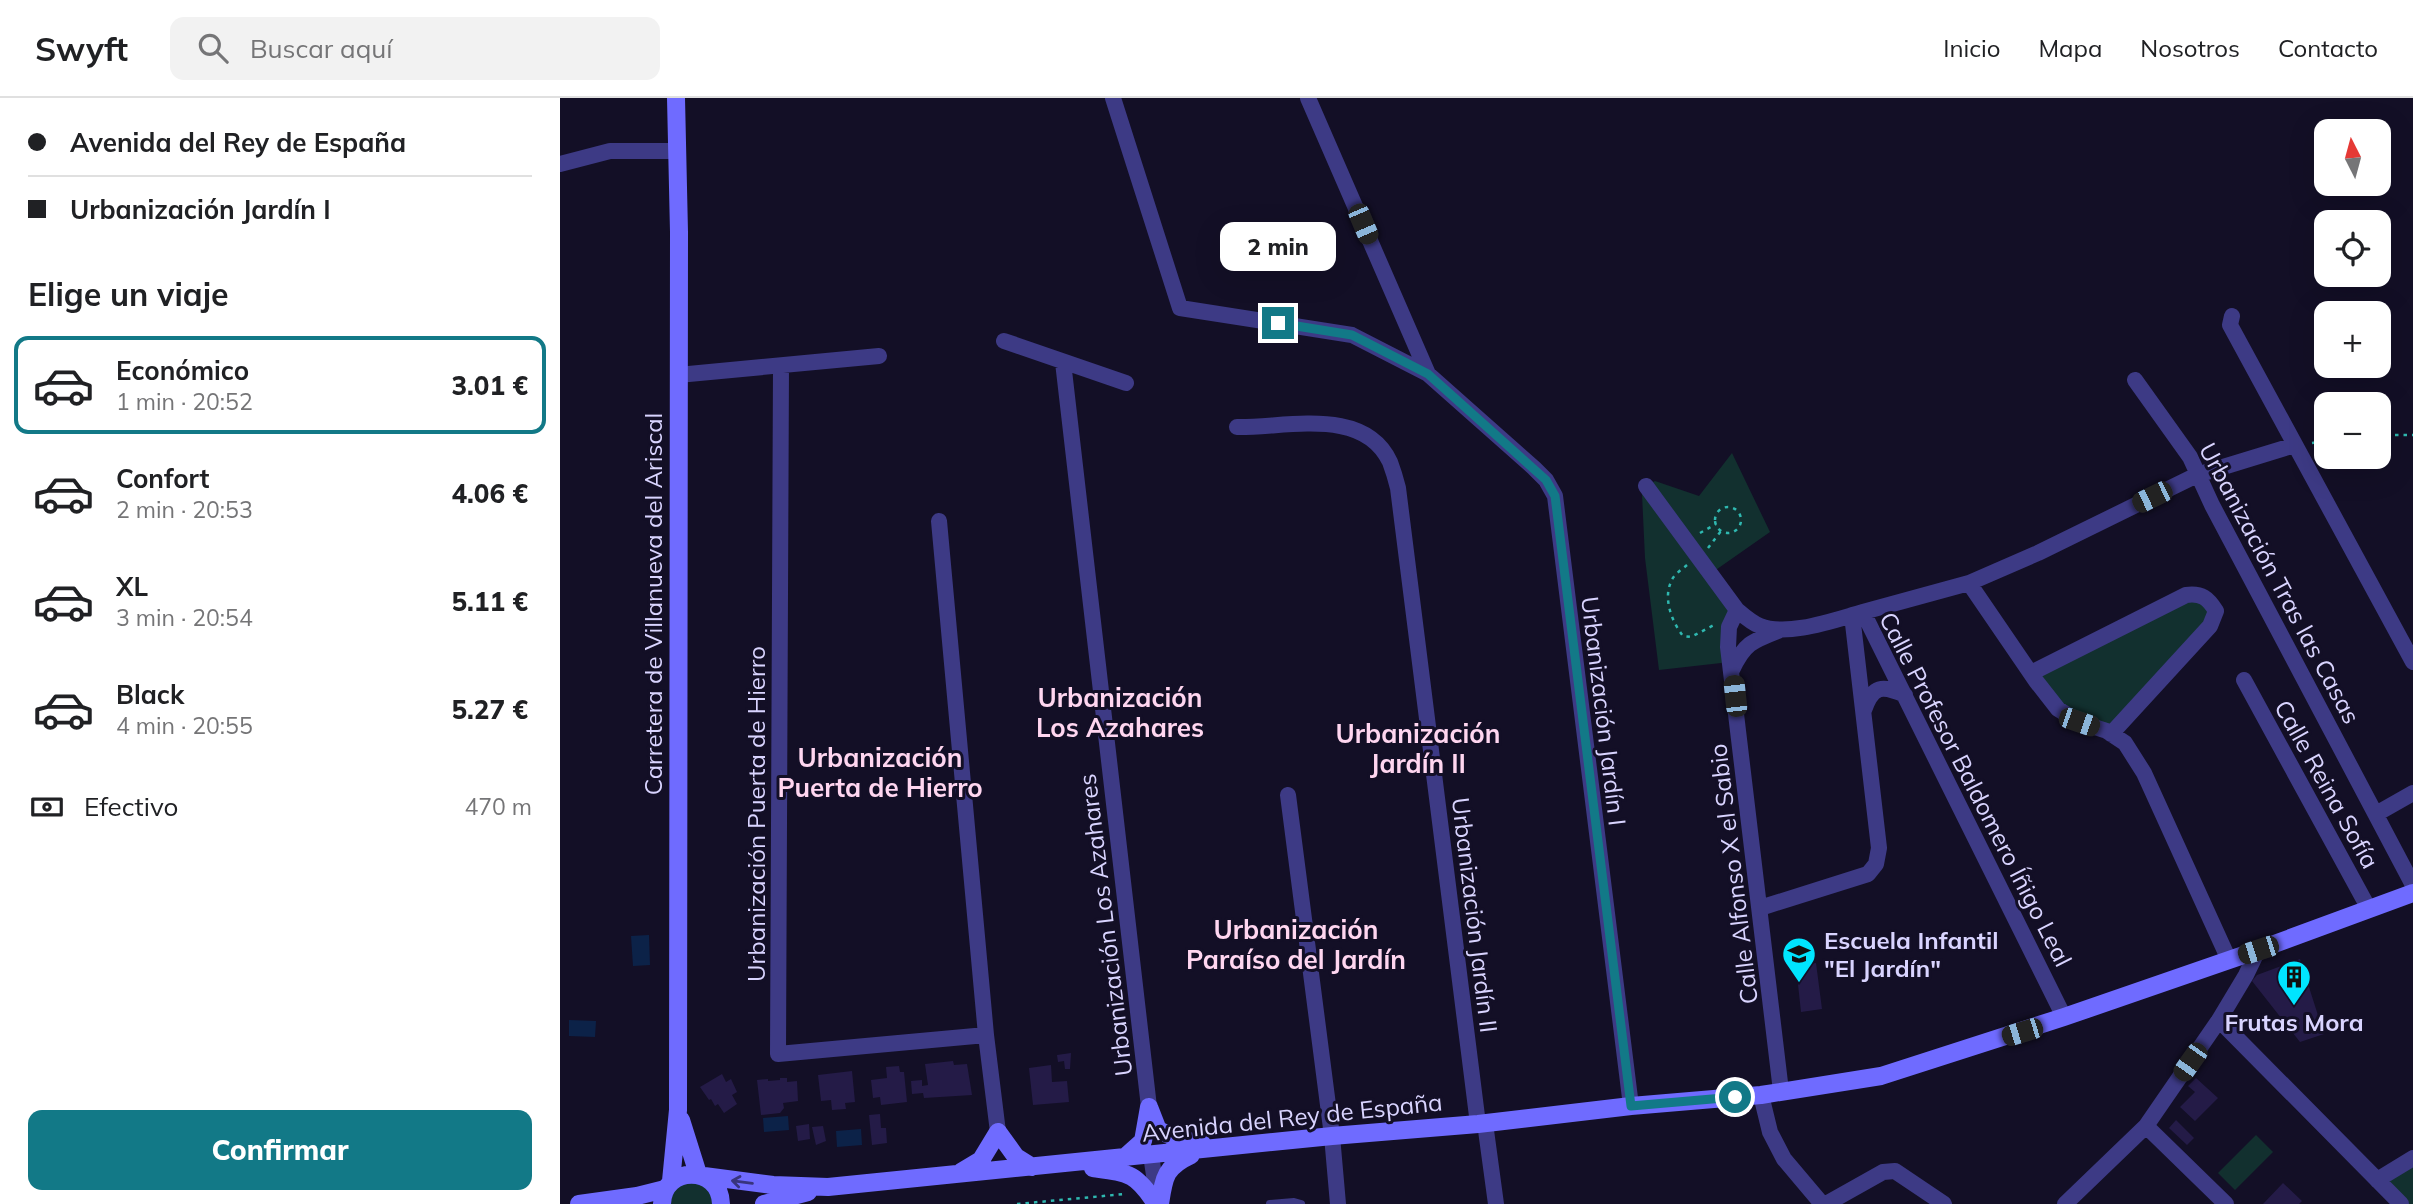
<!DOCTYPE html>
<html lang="es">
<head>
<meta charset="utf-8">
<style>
	:root { --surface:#fff; --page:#f2f2f2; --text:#202124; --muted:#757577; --line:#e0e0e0; --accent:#127987 }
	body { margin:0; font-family:Mulish,sans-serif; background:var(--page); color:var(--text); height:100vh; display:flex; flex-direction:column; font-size:26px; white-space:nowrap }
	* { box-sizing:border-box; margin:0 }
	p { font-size:23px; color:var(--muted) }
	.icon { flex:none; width:38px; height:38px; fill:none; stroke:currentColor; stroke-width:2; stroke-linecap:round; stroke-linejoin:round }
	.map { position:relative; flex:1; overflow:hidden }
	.panel { display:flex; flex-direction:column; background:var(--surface); width:560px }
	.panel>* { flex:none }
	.top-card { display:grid; align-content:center; height:154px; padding:0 28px; background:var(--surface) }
	.needle { width:46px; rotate:354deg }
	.controls { position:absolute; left:1754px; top:21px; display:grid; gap:14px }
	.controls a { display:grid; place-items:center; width:77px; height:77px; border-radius:14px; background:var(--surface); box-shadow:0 7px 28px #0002; font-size:35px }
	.end { position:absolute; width:32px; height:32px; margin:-16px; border:9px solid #127987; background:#fff; box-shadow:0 0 0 4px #fff }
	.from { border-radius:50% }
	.bubble { position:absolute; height:49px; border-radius:14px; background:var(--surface); box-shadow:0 7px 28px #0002; font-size:23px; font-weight:800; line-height:49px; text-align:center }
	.car { position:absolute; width:21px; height:42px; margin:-21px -10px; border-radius:9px; box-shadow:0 0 5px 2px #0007; background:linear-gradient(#222 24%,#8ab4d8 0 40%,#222 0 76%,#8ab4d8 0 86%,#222 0) }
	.top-card b { display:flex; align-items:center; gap:24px; height:66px; font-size:26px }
	.top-card b+b { border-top:2px solid var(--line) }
	.top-card i { width:18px; height:18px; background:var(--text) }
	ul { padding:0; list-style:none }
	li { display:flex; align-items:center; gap:21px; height:98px; margin:0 14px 10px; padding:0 14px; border:4px solid transparent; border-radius:14px }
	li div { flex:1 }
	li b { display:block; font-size:26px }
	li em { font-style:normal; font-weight:800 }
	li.current { border-color:var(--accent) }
	li>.icon { width:63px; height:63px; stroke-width:1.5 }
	h2 { padding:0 28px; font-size:32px; line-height:84px }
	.pay { display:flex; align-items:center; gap:18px; height:77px; padding:0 28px; font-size:26px }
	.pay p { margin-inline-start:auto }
	.action { display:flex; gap:14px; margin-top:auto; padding:14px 28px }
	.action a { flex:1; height:80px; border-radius:14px; background:var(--accent); color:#fff; font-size:28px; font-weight:800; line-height:80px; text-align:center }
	header { display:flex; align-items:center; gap:42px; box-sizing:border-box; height:98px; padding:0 35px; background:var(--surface); border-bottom:2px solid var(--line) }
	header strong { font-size:33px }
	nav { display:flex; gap:38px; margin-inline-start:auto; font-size:24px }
	.search { width:490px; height:63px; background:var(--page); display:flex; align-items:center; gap:18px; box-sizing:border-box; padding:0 24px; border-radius:14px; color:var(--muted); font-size:26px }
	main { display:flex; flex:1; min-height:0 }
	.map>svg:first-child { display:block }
	.green { fill:#12302f }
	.water { fill:#0c2248 }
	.building { fill:#241b47 }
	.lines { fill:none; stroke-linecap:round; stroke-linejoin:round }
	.path { stroke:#2fb8b0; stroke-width:2.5; stroke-dasharray:3.5 5; stroke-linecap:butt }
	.lane { stroke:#3d3a85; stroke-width:8 }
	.street { stroke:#3d3a85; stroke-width:16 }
	.secondary { stroke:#6f6bff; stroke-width:18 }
	.oneway { stroke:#38347d }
	.route { stroke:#127987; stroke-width:9 }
	.labels { text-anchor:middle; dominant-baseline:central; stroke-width:6; stroke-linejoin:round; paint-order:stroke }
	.street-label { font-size:24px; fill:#d9d4ff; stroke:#130f26 }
	.poi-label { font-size:24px; font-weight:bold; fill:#d9d4ff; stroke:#130f26; text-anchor:start }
	.neighbourhood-label { font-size:26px; font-weight:bold; fill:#ffd6f0; stroke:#130f26 }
</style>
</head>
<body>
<header>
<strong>Swyft</strong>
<div class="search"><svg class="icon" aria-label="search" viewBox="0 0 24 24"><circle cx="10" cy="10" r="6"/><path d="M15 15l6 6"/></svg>Buscar aquí</div>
<nav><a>Inicio</a><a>Mapa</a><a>Nosotros</a><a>Contacto</a></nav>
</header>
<main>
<section class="panel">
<div class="top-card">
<b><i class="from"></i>Avenida del Rey de España</b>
<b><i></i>Urbanización Jardín I</b>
</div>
<h2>Elige un viaje</h2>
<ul>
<li class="current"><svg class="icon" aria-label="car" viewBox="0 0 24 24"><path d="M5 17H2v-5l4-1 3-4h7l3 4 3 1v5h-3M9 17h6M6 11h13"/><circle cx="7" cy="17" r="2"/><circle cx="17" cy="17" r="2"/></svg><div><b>Económico</b><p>1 min · 20:52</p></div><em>3.01 €</em></li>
<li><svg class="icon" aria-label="car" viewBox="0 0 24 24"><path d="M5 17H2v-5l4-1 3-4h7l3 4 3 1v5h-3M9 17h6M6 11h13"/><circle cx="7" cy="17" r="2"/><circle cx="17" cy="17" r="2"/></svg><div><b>Confort</b><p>2 min · 20:53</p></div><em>4.06 €</em></li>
<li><svg class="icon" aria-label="car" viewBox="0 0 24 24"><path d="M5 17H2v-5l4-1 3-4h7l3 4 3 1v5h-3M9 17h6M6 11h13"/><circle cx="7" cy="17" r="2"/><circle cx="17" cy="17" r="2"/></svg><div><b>XL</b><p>3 min · 20:54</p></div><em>5.11 €</em></li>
<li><svg class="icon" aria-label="car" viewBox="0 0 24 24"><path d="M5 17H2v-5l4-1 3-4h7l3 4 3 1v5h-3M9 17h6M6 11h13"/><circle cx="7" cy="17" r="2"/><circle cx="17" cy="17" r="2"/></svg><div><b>Black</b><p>4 min · 20:55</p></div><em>5.27 €</em></li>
</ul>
<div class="pay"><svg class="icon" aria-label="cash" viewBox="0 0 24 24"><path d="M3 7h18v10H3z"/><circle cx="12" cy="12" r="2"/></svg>Efectivo<p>470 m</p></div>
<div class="action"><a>Confirmar</a></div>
</section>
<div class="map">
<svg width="1853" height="1106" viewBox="0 0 1853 1106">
	<rect width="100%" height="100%" fill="#130f26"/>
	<path class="green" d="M 1172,355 L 1210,434 L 1150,476 L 1177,512 L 1170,564 L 1099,572 L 1085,460 L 1082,396 L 1086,388 L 1095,383 L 1139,398 Z
		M 1626,497 L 1656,513 L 1551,636 L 1519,624 L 1471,575 Z
		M 1696,1037 L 1713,1054 L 1675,1092 L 1658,1075 Z
		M 1853,1060 L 1853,1106 L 1841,1106 L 1817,1082 Z
		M 143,1082 L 157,1106 L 106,1106 L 111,1090 Z"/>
	<path class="water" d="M 89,837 L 90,867 L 73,868 L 71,838 Z
		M 9,922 L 36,923 L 35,939 L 9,938 Z
		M 228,1018 L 229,1032 L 204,1034 L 203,1020 Z
		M 301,1031 L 302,1047 L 277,1049 L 276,1033 Z"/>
	<path class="building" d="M 1740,861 L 1764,936 L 1740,944 L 1692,883 L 1697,877 Z
		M 1256,865 L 1262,911 L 1241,914 L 1236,868 Z
		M 511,955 L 510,971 L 505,971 L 504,963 L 498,964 L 497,957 Z
		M 393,963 L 394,967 L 407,966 L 412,997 L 364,1000 L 363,995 L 352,996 L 351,983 L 362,982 L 362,988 L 368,987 L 365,966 Z
		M 491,967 L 492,984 L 507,983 L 509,1004 L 473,1007 L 469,970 Z
		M 339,968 L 340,974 L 344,974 L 347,1004 L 321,1007 L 320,999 L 313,1000 L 311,982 L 327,980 L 326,969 Z
		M 292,973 L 295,1004 L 285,1005 L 286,1011 L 272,1012 L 271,1002 L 261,1003 L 258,977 Z
		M 162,976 L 166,984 L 171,981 L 177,994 L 172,997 L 177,1006 L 164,1015 L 158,1006 L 155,1008 L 151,1001 L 149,1002 L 140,989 Z
		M 220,980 L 227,980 L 227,984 L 237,983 L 238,1003 L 223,1005 L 224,1010 L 220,1015 L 201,1017 L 197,982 L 208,981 L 208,983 L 220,982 Z
		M 1636,980 L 1658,1000 L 1635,1023 L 1620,1009 L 1635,994 L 1628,988 Z
		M 320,1016 L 321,1030 L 326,1030 L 327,1045 L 312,1047 L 309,1017 Z
		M 1616,1022 L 1634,1040 L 1627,1047 L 1609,1030 Z
		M 249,1026 L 250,1041 L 238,1043 L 236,1028 Z
		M 263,1028 L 266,1043 L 256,1047 L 252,1029 Z
		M 1723,1085 L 1742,1103 L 1739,1106 L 1703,1106 Z"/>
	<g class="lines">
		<path class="path" d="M 1818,337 L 1853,337
			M 1752,345 L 1766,343
			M1155 422a13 13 0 1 1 26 0a13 13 0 1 1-26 0Z
			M 1140,435 L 1156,426
			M 1148,450 L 1161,433
			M 1127,467 C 1121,472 1113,477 1111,484 C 1103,501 1112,524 1123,538 L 1131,539 L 1154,527
			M 457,1106 L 565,1096"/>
		<path class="lane" d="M 710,1106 L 734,1104 L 741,1106"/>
		<path class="street" d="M 553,0 L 620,210 L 792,237 L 868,276 L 974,370 L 986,382 L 995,398 L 1071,1008
			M 748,0 L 868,276
			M 0,66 L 50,53 L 116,53
			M 1672,218 L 1670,227 L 1853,564
			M 444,243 L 566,285
			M 503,264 L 589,1009
			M 221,268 L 218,956 L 426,937
			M 118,277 L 319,258
			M 1575,282 L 1630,359 L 1652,407 L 1853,787
			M 677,329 C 726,330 804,308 830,364 C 833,372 836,382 838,390 L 918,1026
			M 1086,388 L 1177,512 C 1184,518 1192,525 1200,528 C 1228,539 1274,522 1303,514 L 1504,919
			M 379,423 L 426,937 L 438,1034
			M 1409,485 L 1476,583 L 1498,611 L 1519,624 L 1547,633 L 1565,645 L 1584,675 L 1669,862
			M 1177,512 L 1169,529 L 1168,549 L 1221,993
			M 1303,514 L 1409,485 L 1478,455 L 1637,377 L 1735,347
			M 1172,572 C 1184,546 1192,543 1218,533
			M 1471,575 L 1626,497 C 1642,495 1648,500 1656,513 L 1650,528 L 1551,636
			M 1684,582 L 1809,811
			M 1304,612 C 1313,587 1322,587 1345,597
			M 728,697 L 772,1038 L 778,1106
			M 1816,716 L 1853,695
			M 1200,810 L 1308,776 L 1316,766 L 1319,750 L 1292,517
			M 1659,922 L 1841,1106
			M 1201,997 L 1210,1034 L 1224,1061 L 1262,1106
			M 925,1025 L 936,1106
			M 1586,1028 L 1666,1106
			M 591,1057 L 598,1104
			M 1817,1082 L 1853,1060
			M 1266,1106 L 1323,1074 L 1335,1073 L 1384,1106
			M 1505,1106 L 1586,1028 L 1659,922 L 1686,877 L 1698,852"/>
		<path class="secondary" d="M 589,1009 L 598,1032 L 623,1043 L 641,1044
			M 121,1022 L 138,1076
			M 438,1034 L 456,1059 L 472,1069
			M 564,1060 L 583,1043 L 589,1009
			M 533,1070 C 569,1075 576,1075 596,1106
			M 401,1074 L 421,1062 L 438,1034
			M 144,1078 L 213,1087 L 268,1089 L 772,1038 L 918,1026 L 1071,1008 L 1201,997 L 1321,978 L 1504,919 L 1698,852 L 1853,795
			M 111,1083 L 118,1012 L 119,134 L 116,0
			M 19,1106 L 77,1098 L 105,1091
			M 102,1106 C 103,1067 160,1067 161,1106
			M 204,1106 L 248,1094
			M 600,1106 C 604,1079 605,1069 631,1057"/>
	</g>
	<defs><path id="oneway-shaft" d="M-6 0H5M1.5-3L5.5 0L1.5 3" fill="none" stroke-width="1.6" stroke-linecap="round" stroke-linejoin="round" transform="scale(1.75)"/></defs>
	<use class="oneway" href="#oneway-shaft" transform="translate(182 1084) rotate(-173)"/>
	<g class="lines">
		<path class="route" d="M 718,225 L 792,237 L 868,276 L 986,382 L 995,398 L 1071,1008 L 1175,999"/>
	</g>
	<defs>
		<g id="school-pin" transform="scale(1.75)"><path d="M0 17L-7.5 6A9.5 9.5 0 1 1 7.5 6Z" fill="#00e5ff" stroke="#130f26"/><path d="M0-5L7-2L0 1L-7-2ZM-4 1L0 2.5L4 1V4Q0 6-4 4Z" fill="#111"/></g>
		<g id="building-pin" transform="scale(1.75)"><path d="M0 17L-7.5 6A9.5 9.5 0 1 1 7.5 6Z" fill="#00e5ff" stroke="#130f26"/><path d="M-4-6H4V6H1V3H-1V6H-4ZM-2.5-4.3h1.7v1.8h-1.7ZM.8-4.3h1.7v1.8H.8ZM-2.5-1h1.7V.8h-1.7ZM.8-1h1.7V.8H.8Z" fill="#111"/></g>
	</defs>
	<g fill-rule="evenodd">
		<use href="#school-pin" x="1239" y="856"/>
		<use href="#building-pin" x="1734" y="879"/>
	</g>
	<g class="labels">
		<g class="street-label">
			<text transform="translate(1720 485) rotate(62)">Urbanización Tras las Casas</text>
			<text transform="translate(93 506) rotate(-90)">Carretera de Villanueva del Ariscal</text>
			<text transform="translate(1044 613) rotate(83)">Urbanización Jardín I</text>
			<text transform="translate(1767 686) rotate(61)">Calle Reina Sofía</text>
			<text transform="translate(1416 691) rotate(63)">Calle Profesor Baldomero Íñigo Leal</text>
			<text transform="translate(196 716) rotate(-90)">Urbanización Puerta de Hierro</text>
			<text transform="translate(1173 776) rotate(-97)">Calle Alfonso X el Sabio</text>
			<text transform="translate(915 817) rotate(83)">Urbanización Jardín II</text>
			<text transform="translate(545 827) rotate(-97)">Urbanización Los Azahares</text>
			<text transform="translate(732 1019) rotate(-6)">Avenida del Rey de España</text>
		</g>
		<g class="poi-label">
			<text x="1264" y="842">Escuela Infantil<tspan x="1264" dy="28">"El Jardín"</tspan></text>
			<text x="1734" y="924" text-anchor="middle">Frutas Mora</text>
		</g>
		<g class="neighbourhood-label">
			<text x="560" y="599">Urbanización<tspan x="560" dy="30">Los Azahares</tspan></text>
			<text x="858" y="635">Urbanización<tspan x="858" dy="30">Jardín II</tspan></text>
			<text x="320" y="659">Urbanización<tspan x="320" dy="30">Puerta de Hierro</tspan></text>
			<text x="736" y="831">Urbanización<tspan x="736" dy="30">Paraíso del Jardín</tspan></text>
		</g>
	</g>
</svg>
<div class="controls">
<a><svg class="needle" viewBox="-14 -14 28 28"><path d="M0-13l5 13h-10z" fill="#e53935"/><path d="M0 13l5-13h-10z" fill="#757577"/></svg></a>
<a><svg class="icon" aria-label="locate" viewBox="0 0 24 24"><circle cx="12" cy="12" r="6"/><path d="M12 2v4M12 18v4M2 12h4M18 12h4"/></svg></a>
<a>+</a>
<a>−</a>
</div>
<i class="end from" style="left:1175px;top:999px"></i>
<i class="end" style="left:718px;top:225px"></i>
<div class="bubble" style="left:660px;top:124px;width:116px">2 min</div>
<i class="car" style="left:803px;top:126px;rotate:157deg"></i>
<i class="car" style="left:1592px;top:399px;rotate:244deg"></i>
<i class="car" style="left:1175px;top:598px;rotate:354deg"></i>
<i class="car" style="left:1519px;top:624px;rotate:109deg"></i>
<i class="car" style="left:1698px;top:852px;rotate:252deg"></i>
<i class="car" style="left:1462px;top:934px;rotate:253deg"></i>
<i class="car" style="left:1630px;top:964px;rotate:215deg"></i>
</div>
</main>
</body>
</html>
